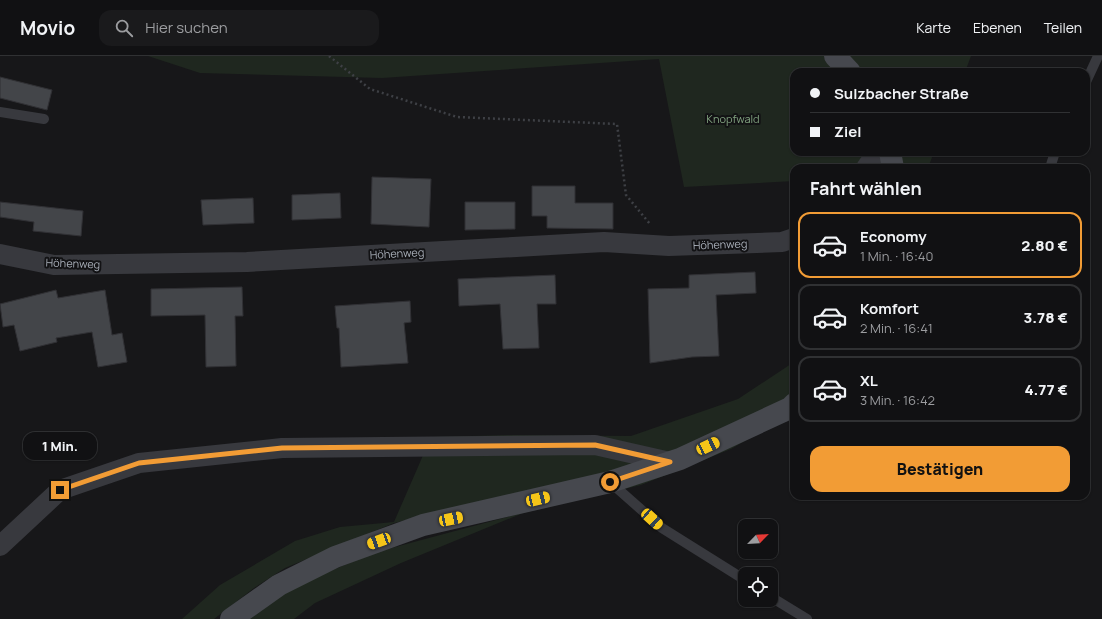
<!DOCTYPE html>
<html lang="de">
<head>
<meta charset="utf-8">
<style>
	:root { --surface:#111113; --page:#1a1a1c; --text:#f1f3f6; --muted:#9c9da0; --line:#303133; --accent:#f29c35 }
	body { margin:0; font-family:Manrope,sans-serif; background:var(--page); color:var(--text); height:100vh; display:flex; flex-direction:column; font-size:15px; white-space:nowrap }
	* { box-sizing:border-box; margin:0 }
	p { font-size:13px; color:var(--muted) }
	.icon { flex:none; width:22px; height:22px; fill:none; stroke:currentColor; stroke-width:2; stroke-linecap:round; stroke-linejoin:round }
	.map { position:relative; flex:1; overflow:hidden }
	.panel { position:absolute; left:790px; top:108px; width:300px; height:336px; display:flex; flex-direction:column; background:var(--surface); border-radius:12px; box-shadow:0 1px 3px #0004,0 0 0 1px var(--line) }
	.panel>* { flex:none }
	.hud { position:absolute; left:790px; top:12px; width:300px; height:88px; border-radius:12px; box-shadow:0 1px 3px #0004,0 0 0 1px var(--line); display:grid; align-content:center; height:88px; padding:0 20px; background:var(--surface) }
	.needle { width:26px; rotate:65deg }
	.buttons { position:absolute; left:738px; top:463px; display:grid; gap:8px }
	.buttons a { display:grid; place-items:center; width:40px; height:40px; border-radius:8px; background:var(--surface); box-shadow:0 1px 3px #0004,0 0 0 1px var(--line); font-size:20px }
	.end { position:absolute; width:18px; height:18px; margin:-9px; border:5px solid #f29c35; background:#111; box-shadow:0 0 0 2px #111 }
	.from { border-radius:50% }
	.bubble { position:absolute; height:28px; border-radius:12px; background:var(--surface); box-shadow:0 1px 3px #0004,0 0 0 1px var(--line); font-size:13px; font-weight:800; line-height:28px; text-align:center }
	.car { position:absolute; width:12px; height:24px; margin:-12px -6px; border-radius:5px; box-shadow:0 0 3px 1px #0007; background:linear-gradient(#f5c518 24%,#345 0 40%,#f5c518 0 76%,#345 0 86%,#f5c518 0) }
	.hud b { display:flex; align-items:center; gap:14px; height:38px; font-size:15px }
	.hud b+b { border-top:1px solid var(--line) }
	.hud i { width:10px; height:10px; background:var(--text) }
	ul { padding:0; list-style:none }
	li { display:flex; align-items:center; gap:12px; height:66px; margin:0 8px 6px; padding:0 12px; border:2px solid var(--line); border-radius:12px }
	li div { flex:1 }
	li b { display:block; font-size:15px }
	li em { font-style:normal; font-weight:800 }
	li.current { border-color:var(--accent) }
	li>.icon { width:36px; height:36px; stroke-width:1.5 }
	h2 { padding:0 20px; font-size:18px; line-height:48px }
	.button { display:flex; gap:8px; margin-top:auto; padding:8px 20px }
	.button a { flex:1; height:46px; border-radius:12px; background:var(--accent); color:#111; font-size:16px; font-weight:800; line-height:46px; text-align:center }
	header { display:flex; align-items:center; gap:24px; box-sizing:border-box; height:56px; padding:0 20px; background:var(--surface); border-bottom:1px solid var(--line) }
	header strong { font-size:19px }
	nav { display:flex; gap:22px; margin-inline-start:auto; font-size:14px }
	.search { width:280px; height:36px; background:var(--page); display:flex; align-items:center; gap:10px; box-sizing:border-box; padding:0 14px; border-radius:12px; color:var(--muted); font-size:15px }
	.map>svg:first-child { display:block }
	.green { fill:#1f271f }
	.building { fill:#434549; stroke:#313135 }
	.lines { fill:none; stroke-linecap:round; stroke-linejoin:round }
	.path { stroke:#3e4045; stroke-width:2.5; stroke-dasharray:2 3; stroke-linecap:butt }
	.lane { stroke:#38393e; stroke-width:10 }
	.street { stroke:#38393e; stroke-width:20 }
	.secondary { stroke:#46484e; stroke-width:22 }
	.route { stroke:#f29c35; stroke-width:5 }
	.labels { text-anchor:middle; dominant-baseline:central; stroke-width:4; stroke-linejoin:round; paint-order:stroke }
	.park-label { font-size:11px; fill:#82a380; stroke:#121214 }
	.street-label { font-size:11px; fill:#a9afb9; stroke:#121214 }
</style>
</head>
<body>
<header>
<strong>Movio</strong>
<div class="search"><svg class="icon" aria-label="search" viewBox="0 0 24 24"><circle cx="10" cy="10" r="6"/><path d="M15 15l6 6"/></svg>Hier suchen</div>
<nav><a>Karte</a><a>Ebenen</a><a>Teilen</a></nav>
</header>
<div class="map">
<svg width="1102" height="563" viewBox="0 0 1102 563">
	<rect width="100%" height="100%" fill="#171719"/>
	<path class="green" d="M 148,0 L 971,0 L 965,16 L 794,16 L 794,96 L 934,96 L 928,112 L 794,112 L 794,125 L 684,131 L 659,3 L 382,22 L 200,17 Z
		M 794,306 L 794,354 L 781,364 L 731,393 L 641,429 L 523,457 L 401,507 L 315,547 L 294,563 L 245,563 L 272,543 L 316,521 L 373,497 L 522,457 L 507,441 L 394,467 L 285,512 L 254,532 L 214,563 L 182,563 L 220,529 L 295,485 L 340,471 L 394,466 L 431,381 L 514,379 L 631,380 L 738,343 Z"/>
	<path class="building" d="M 0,21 L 52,34 L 47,54 L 0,42 Z
		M 372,121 L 431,123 L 429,171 L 371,168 Z
		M 532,130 L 575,130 L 575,147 L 613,147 L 613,173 L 547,172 L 547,160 L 532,160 Z
		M 340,137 L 341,162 L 292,164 L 292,139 Z
		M 253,142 L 254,167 L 203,169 L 201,144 Z
		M 0,146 L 83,155 L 81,180 L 33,175 L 34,166 L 0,161 Z
		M 465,146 L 515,146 L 515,173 L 465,174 Z
		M 755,216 L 756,237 L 716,239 L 719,300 L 692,301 L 650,307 L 648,233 L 689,232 L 689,219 Z
		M 555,219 L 556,248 L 537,248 L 539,292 L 503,293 L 500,248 L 459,250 L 458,223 Z
		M 242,231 L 243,260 L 235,260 L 236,310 L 206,311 L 205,259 L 151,260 L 151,233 Z
		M 56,234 L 58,242 L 105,234 L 112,279 L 122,277 L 127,306 L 98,311 L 92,276 L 56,282 L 57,286 L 20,295 L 14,269 L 3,271 L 0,248 Z
		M 410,245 L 411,266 L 404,267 L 408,307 L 341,311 L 339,272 L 337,272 L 335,250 Z"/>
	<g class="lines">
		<path class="path" d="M 329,0 L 370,33 L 457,61 L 617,68 L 626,139 L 650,168"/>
		<path class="lane" d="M 1086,26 L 1098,0
			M 0,56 L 44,63
			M 1050,112 L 1055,96
			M 610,426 L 662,472 L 745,524
			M 771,541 L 807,563"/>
		<path class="street" d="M 866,112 L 877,96
			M 0,198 L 54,209 L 247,206 L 604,186 L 669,190 L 782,186 L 794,182
			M 0,490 L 60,434 L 139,407 L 282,392 L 595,389 L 670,406"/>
		<path class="secondary" d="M 835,0 L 850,16
			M 890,96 L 893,112
			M 231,563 L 279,529 L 335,501 L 423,469 L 610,426 L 680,403 L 790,352 L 794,348"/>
	</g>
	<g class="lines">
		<path class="route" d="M 60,434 L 139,407 L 282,392 L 595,389 L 670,406 L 610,426"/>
	</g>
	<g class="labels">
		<g class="park-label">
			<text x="733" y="62">Knopfwald</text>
		</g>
		<g class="street-label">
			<text transform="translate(720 188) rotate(-2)">Höhenweg</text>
			<text transform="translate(397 197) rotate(-3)">Höhenweg</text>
			<text transform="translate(73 207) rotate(2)">Höhenweg</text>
		</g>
	</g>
</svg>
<div class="buttons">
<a><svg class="needle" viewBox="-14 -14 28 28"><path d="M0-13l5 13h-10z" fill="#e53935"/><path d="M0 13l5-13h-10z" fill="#9c9da0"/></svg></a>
<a><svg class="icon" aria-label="locate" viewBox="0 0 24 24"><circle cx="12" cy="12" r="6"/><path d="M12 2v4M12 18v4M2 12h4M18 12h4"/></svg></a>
</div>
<i class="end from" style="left:610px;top:426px"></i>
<i class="end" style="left:60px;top:434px"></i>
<div class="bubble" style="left:23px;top:376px;width:74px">1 Min.</div>
<i class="car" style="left:708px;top:390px;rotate:65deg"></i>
<i class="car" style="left:538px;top:443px;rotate:77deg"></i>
<i class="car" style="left:451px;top:463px;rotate:78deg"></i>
<i class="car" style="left:652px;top:463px;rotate:132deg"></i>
<i class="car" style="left:379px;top:485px;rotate:250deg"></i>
<div class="hud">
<b><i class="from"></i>Sulzbacher Straße</b>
<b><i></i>Ziel</b>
</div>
<section class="panel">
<h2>Fahrt wählen</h2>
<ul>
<li class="current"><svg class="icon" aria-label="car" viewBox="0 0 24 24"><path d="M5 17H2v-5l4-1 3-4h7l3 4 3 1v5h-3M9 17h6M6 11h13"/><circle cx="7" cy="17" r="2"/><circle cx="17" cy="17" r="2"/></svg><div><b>Economy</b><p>1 Min. · 16:40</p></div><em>2.80 €</em></li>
<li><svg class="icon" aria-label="car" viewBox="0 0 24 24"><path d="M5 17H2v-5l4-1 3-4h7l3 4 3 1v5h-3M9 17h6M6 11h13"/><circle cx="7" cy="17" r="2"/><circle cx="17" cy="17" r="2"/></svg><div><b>Komfort</b><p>2 Min. · 16:41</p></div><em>3.78 €</em></li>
<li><svg class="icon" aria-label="car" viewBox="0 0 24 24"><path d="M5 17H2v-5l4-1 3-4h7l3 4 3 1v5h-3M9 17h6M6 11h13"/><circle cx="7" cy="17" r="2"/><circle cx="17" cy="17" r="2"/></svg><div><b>XL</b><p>3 Min. · 16:42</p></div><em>4.77 €</em></li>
</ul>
<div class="button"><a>Bestätigen</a></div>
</section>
</div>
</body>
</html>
